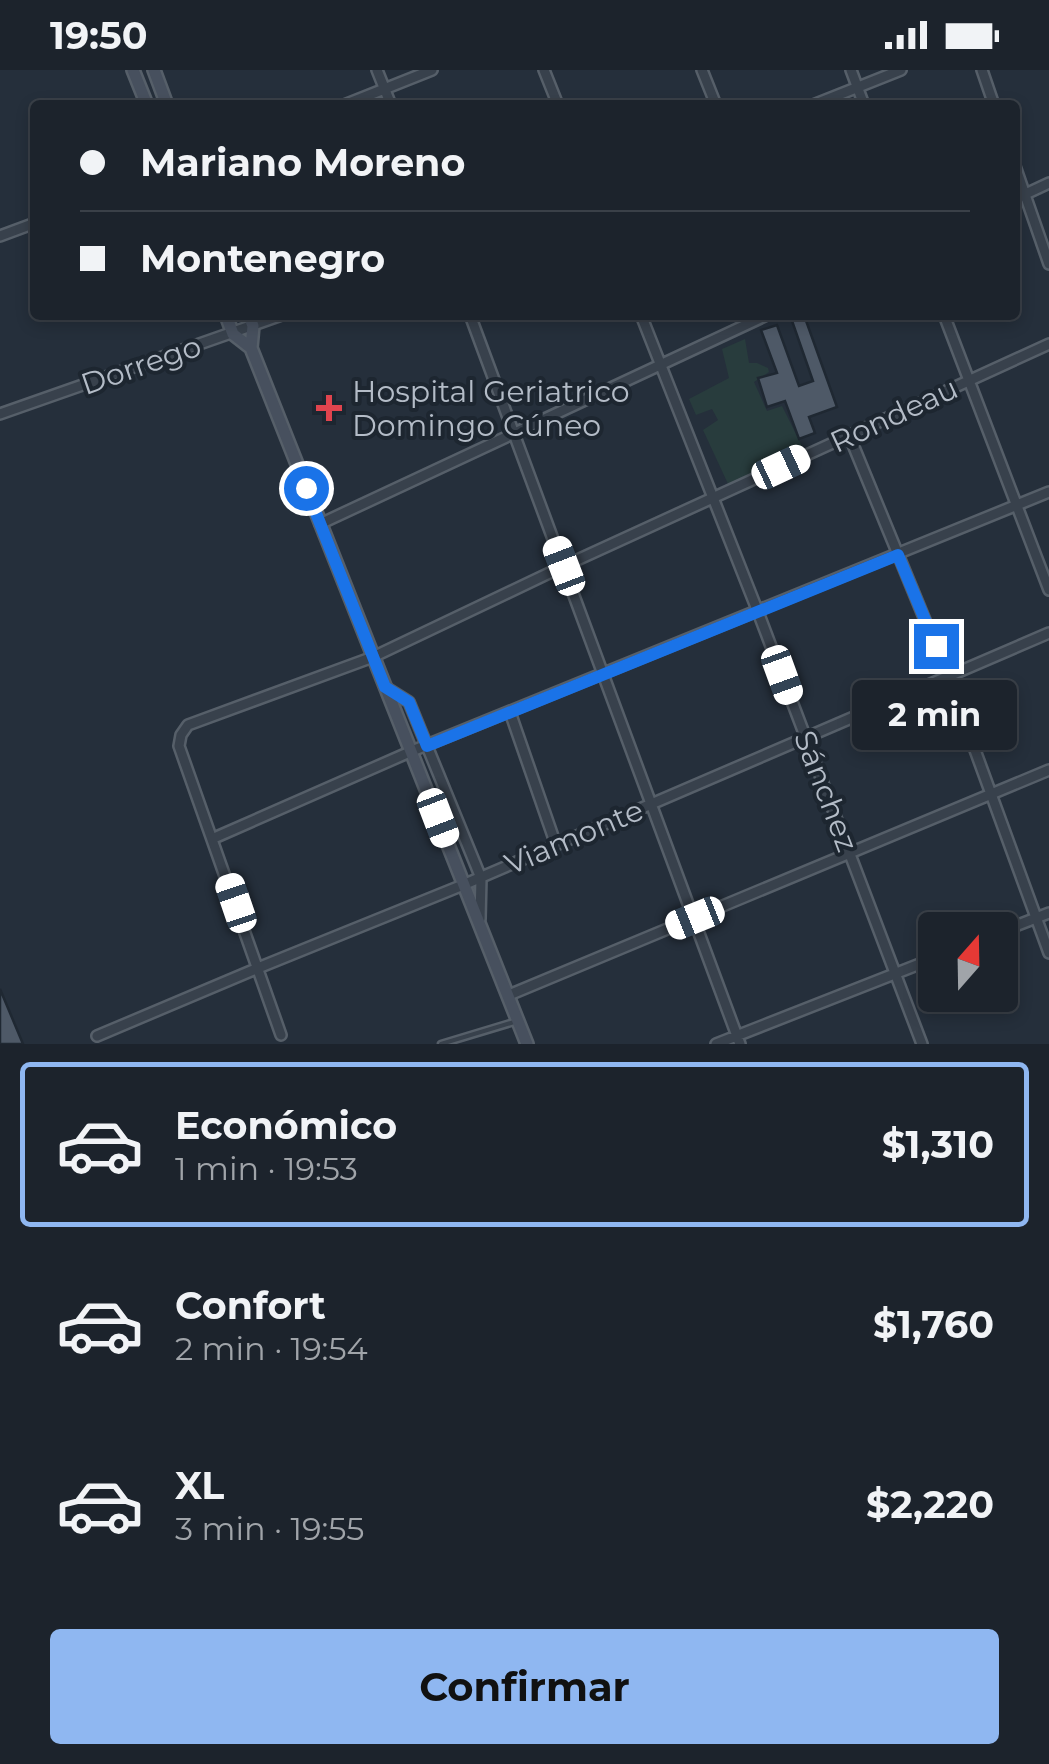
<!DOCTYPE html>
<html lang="es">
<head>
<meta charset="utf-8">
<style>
	:root { --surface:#1c232c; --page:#292f38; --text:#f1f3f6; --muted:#a0a4a9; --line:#3a4048; --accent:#8fb7f1 }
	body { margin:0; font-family:Montserrat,sans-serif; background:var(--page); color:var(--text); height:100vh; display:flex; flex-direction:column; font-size:38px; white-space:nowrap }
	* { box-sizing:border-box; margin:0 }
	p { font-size:32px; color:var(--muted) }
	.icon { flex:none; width:55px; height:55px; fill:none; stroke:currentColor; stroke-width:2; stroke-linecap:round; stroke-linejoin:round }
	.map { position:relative; height:974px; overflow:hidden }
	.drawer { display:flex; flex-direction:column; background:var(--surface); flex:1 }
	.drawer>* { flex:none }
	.top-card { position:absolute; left:30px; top:30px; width:990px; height:220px; border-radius:10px; box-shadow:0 5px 15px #0003,0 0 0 2px var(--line); display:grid; align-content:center; height:220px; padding:0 50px; background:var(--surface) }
	.needle { width:65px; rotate:20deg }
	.buttons { position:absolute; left:918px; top:842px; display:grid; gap:20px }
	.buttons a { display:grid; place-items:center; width:100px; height:100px; border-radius:10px; background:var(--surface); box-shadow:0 5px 15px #0003,0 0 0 2px var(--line); font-size:50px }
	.end { position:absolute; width:45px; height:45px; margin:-22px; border:12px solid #1a73e8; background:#fff; box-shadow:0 0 0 5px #fff }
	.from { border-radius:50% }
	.bubble { position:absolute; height:70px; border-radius:10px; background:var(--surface); box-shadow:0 5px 15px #0003,0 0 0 2px var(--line); font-size:32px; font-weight:700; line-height:70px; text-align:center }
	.car { position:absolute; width:30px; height:60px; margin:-30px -15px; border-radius:12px; box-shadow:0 0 8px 2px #0007; background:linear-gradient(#fff 24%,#345 0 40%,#fff 0 76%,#345 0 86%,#fff 0) }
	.top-card b { display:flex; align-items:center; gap:35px; height:95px; font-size:38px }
	.top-card b+b { border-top:2px solid var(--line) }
	.top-card i { width:25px; height:25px; background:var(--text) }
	ul { padding:18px 0 0; list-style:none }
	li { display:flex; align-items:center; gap:30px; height:165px; margin:0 20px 15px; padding:0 30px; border:5px solid transparent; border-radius:10px }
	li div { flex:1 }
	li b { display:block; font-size:38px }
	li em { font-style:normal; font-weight:700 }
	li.selected { border-color:var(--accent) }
	li>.icon { width:90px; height:90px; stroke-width:1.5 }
	.primary-button { display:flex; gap:20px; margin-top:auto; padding:20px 50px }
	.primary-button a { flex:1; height:115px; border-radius:10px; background:var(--accent); color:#111; font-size:40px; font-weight:700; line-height:115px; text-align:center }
	.status { display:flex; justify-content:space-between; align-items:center; height:70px; padding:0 50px; background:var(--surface); direction:ltr }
	.status svg { height:28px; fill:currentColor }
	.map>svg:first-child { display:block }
	.green { fill:#283c3d }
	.building { fill:#4e5967; stroke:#1f2832; stroke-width:2.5 }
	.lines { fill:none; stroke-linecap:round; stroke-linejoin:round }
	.service-casing { stroke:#565f69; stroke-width:9 }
	.minor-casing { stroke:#565f69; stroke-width:14 }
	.secondary-casing { stroke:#565f69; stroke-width:16 }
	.service { stroke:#38414c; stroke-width:4 }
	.minor { stroke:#38414c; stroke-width:9 }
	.secondary { stroke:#47505e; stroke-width:11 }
	.route { stroke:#1a73e8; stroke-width:12 }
	.health-dot { fill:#e0444e; stroke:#1d2630; stroke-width:4 }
	.labels { text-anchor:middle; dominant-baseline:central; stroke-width:8; stroke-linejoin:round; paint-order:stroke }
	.street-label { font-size:30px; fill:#b4bcc7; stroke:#1d2630 }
	.poi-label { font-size:30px; fill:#b4bcc7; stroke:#1d2630; text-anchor:start }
</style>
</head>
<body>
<div class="status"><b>19:50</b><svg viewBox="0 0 49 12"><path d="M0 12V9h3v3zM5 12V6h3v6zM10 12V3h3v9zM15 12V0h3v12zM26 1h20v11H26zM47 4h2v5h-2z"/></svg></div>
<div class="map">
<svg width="1049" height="974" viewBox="0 0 1049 974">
	<rect width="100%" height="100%" fill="#252f3b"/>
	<path class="green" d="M 745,269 L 749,293 L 757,293 L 768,298 L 769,302 L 754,312 L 767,341 L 782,336 L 805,382 L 729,416 L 703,360 L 718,350 L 712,339 L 696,345 L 689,329 L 729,308 L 722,279 Z"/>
	<path class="building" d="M 799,245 L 804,245 L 837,337 L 809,347 L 815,363 L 799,369 L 785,331 L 767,337 L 758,308 L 777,303 L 761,260 L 777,255 L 799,316 L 813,311 L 791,248 Z
		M 0,919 L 23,974 L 0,974 Z"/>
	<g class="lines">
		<g class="service-casing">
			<path id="service" d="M 441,974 L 514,952"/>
		</g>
		<g class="minor-casing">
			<path id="minor" d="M 377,0 L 391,35
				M 544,0 L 558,35
				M 702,0 L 716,35
				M 851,0 L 864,35
				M 982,0 L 994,35
				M 344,35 L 432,0
				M 813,35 L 901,0
				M 1015,96 L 1049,194
				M 1015,129 L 1049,113
				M 0,166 L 35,153
				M 470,245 L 740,974
				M 641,245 L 758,542 L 922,974
				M 944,245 L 1049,520
				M 0,344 L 282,245
				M 849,365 L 948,606 L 1049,883
				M 320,454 L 767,245
				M 385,617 L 409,632 L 481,808 L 480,849
				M 510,642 L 556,775
				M 214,768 L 412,681 L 1049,422
				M 1000,862 L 1049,843
				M 509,925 L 1049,700
				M 281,965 L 179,676 L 181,665 L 188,655 L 373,587 L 564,496 L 1049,274
				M 97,966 L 258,898 L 463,815 L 1049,563
				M 716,974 L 935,888"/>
		</g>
		<g class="secondary-casing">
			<path id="secondary" d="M 133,0 L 147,35
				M 154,0 L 167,35
				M 226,245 L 233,264 L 251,278
				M 249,245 L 253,256 L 251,278 L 527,974"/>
		</g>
		<use href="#service" class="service"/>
		<use href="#minor" class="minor"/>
		<use href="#secondary" class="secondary"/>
	</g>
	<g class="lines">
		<path class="route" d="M 306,418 L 385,617 L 409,632 L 427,676 L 898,485 L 936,576"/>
	</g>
	<path class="health-dot" d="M324 323h10v10h10v10h-10v10h-10v-10h-10v-10h10z"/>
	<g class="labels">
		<g class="street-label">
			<text transform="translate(141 295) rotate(-19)">Dorrego</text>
			<text transform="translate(894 345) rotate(-25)">Rondeau</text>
			<text transform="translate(826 721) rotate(69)">Sánchez</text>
			<text transform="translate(574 767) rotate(-23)">Viamonte</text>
		</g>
		<g class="poi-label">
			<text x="352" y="321">Hospital Geriatrico<tspan x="352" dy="34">Domingo Cúneo</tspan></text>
		</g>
	</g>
</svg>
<div class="buttons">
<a><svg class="needle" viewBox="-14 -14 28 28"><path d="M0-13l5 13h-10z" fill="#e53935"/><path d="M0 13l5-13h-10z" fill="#a0a4a9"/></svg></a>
</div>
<i class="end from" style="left:306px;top:418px"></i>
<i class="end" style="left:936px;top:576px"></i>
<div class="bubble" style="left:852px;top:610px;width:165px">2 min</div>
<i class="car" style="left:781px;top:397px;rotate:65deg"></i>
<i class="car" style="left:564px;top:496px;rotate:339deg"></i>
<i class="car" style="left:782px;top:605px;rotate:160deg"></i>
<i class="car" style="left:438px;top:748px;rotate:159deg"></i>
<i class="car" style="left:236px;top:833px;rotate:341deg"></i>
<i class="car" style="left:695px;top:848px;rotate:248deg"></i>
<div class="top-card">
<b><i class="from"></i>Mariano Moreno</b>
<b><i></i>Montenegro</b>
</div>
</div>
<section class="drawer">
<ul>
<li class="selected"><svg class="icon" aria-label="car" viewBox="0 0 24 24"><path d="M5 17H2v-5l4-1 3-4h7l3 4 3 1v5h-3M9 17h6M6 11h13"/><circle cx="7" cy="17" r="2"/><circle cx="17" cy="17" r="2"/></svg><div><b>Económico</b><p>1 min · 19:53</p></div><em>$1,310</em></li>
<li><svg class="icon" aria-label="car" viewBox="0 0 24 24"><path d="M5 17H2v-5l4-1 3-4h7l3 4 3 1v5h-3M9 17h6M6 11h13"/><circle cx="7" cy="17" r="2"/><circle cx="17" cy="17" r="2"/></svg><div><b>Confort</b><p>2 min · 19:54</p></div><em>$1,760</em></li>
<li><svg class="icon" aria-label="car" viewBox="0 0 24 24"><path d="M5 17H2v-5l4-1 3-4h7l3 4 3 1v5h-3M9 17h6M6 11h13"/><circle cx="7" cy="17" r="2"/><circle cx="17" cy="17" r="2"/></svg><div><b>XL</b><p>3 min · 19:55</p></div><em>$2,220</em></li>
</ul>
<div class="primary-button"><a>Confirmar</a></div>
</section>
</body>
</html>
